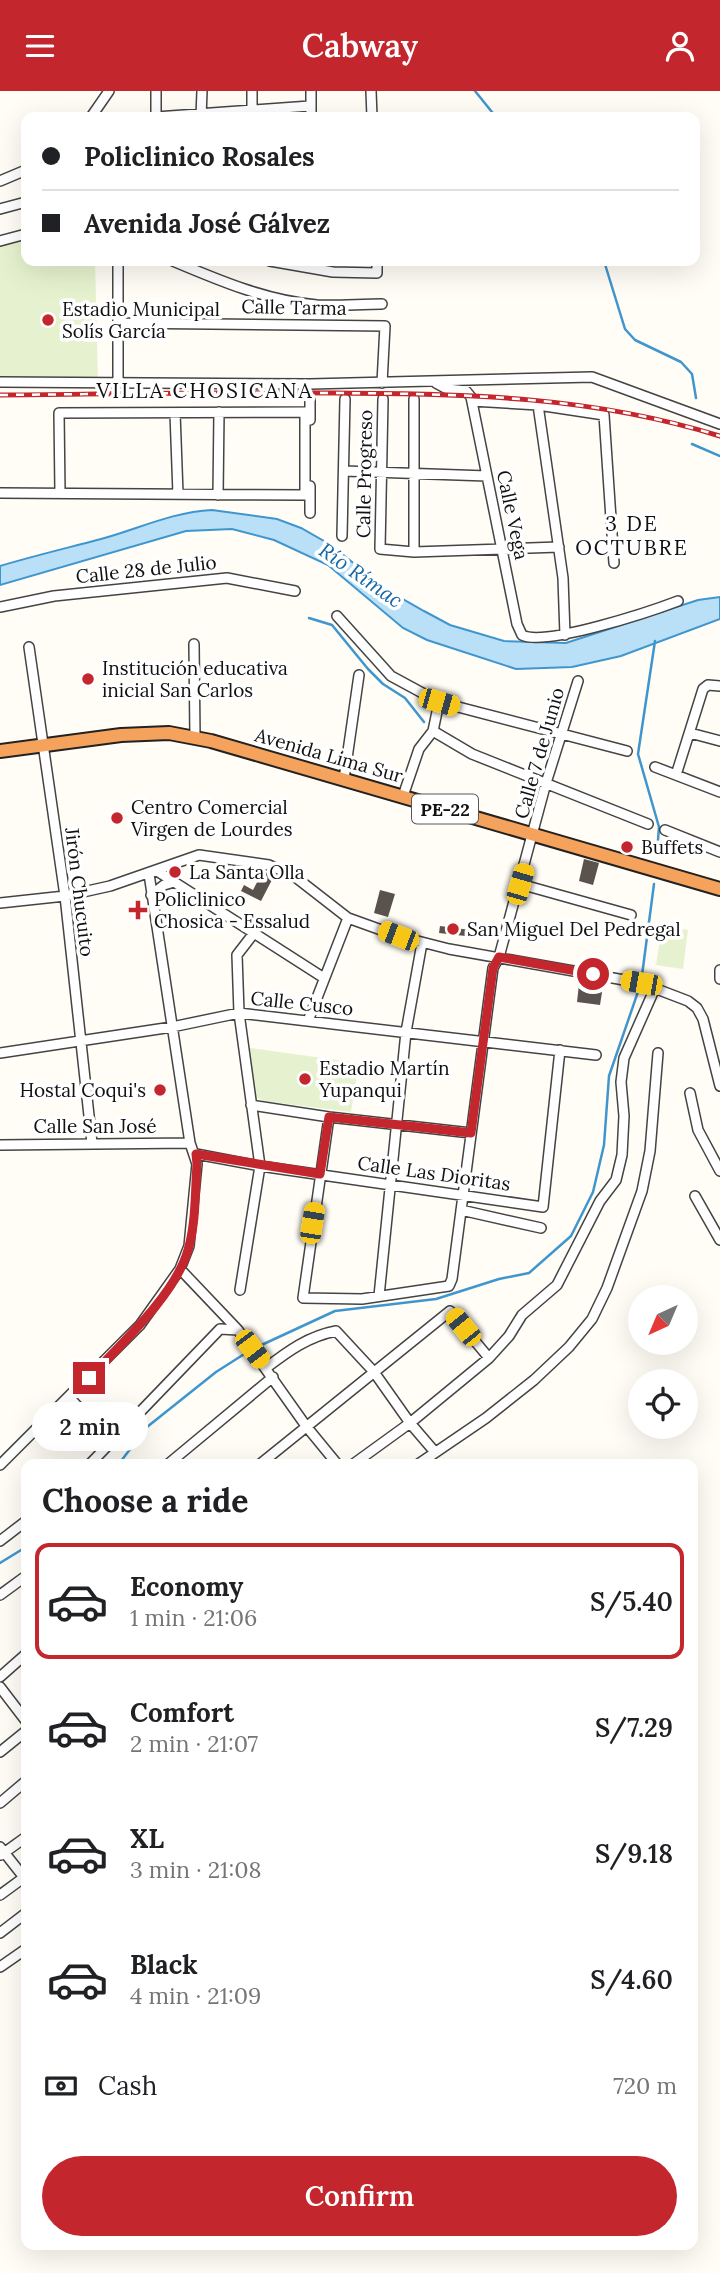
<!DOCTYPE html>
<html lang="en">
<head>
<meta charset="utf-8">
<style>
	:root { --surface:#fff; --page:#f2f2f2; --text:#202124; --muted:#757577; --line:#e0e0e0; --accent:#c4262e }
	body { margin:0; font-family:Lora,serif; background:var(--page); color:var(--text); height:100vh; display:flex; flex-direction:column; font-size:26px; white-space:nowrap }
	* { box-sizing:border-box; margin:0 }
	p { font-size:23px; color:var(--muted) }
	.icon { flex:none; width:38px; height:38px; fill:none; stroke:currentColor; stroke-width:2; stroke-linecap:round; stroke-linejoin:round }
	.map { position:relative; flex:1; overflow:hidden }
	.side { position:absolute; left:21px; top:1368px; width:677px; height:791px; display:flex; flex-direction:column; background:var(--surface); border-radius:14px; box-shadow:0 7px 28px #0002 }
	.side>* { flex:none }
	.hud { position:absolute; left:21px; top:21px; width:679px; height:154px; border-radius:14px; box-shadow:0 7px 28px #0002; display:grid; align-content:center; height:154px; padding:0 21px; background:var(--surface) }
	.needle { width:46px; rotate:224deg }
	.controls { position:absolute; left:628px; top:1194px; display:grid; gap:14px }
	.controls a { display:grid; place-items:center; width:70px; height:70px; border-radius:50%; background:var(--surface); box-shadow:0 7px 28px #0002; font-size:35px }
	.end { position:absolute; width:32px; height:32px; margin:-16px; border:9px solid #c4262e; background:#fff; box-shadow:0 0 0 4px #fff }
	.from { border-radius:50% }
	.bubble { position:absolute; height:49px; border-radius:24px; background:var(--surface); box-shadow:0 7px 28px #0002; font-size:23px; font-weight:600; line-height:49px; text-align:center }
	.car { position:absolute; width:21px; height:42px; margin:-21px -10px; border-radius:9px; box-shadow:0 0 5px 2px #0007; background:linear-gradient(#f5c518 24%,#345 0 40%,#f5c518 0 76%,#345 0 86%,#f5c518 0) }
	.hud b { display:flex; align-items:center; gap:24px; height:66px; font-size:26px }
	.hud b+b { border-top:2px solid var(--line) }
	.hud i { width:18px; height:18px; background:var(--text) }
	ul { padding:0; list-style:none }
	li { display:flex; align-items:center; gap:21px; height:116px; margin:0 14px 10px; padding:0 7px; border:4px solid transparent; border-radius:14px }
	li div { flex:1 }
	li b { display:block; font-size:26px }
	li em { font-style:normal; font-weight:600 }
	li.current { border-color:var(--accent) }
	li>.icon { width:63px; height:63px; stroke-width:1.5 }
	h2 { padding:0 21px; font-size:32px; line-height:84px }
	.pay { display:flex; align-items:center; gap:18px; height:77px; padding:0 21px; font-size:26px }
	.pay p { margin-inline-start:auto }
	.button { display:flex; gap:14px; margin-top:auto; padding:14px 21px }
	.button a { flex:1; height:80px; border-radius:42px; background:var(--accent); color:#fff; font-size:28px; font-weight:600; line-height:80px; text-align:center }
	header { display:flex; justify-content:space-between; align-items:center; height:91px; padding:0 21px; background:var(--accent); color:#fff; font-size:32px; font-weight:600 }
	.map>svg:first-child { display:block }
	.pitch { fill:#e6f2cf }
	.water { fill:#b9e0f7; stroke:#3f96cf; stroke-width:2 }
	.lines { fill:none; stroke-linecap:round; stroke-linejoin:round }
	.stream { stroke:#3f96cf; stroke-width:2.5 }
	.building { fill:#5a524d }
	.minor-casing { stroke:#444; stroke-width:12 }
	.highway-casing { stroke:#222; stroke-width:16 }
	.minor { stroke:#fff; stroke-width:9 }
	.highway { stroke:#f5a25d; stroke-width:12 }
	.rail-casing { stroke:#c4262e; stroke-width:5 }
	.rail { stroke:#fff; stroke-width:2.5; stroke-dasharray:8; stroke-linecap:butt }
	.route { stroke:#c4262e; stroke-width:9 }
	.poi-dot { fill:#c4262e; stroke:#fff; stroke-width:2.5 }
	.labels { text-anchor:middle; dominant-baseline:central; stroke-width:7; stroke-linejoin:round; paint-order:stroke }
	.shield { fill:#fff; stroke:#585858; stroke-width:2 }
	.shield-label { font-size:18px; font-weight:bold; fill:#111 }
	.street-label { font-size:19px; fill:#111; stroke:#fff }
	.poi-label { font-size:19px; fill:#111; stroke:#fff; text-anchor:start }
	.neighbourhood-label { font-size:21px; letter-spacing:2px; fill:#111; stroke:#fff }
	.water-label { font-size:21px; font-style:italic; fill:#1768a6; stroke:#fff }
</style>
</head>
<body>
<header><svg class="icon" aria-label="menu" viewBox="0 0 24 24"><path d="M4 6h16M4 12h16M4 18h16"/></svg>Cabway<svg class="icon" aria-label="person" viewBox="0 0 24 24"><circle cx="12" cy="8" r="4"/><path d="M4 21q1-7 8-7t8 7"/></svg></header>
<div class="map">
<svg width="720" height="2182" viewBox="0 0 720 2182">
	<rect width="100%" height="100%" fill="#fffdf5"/>
	<path class="pitch" d="M 26,150 L 26,170 L 95,170 L 98,289 L 0,288 L 0,156 L 10,151 Z
		M 662,835 L 688,839 L 683,878 L 656,874 Z
		M 250,957 L 359,972 L 351,1021 L 263,1010 L 254,1004 Z"/>
	<path class="water" d="M 212,419 L 277,428 L 301,437 L 331,454 L 387,499 L 424,520 L 450,534 L 504,550 L 566,552 L 698,509 L 720,506 L 720,528 L 621,565 L 572,576 L 516,578 L 427,549 L 403,537 L 328,474 L 274,449 L 232,438 L 186,440 L 0,494 L 0,475 C 33,465 67,457 101,448 C 138,438 172,421 212,419 Z"/>
	<g class="lines">
		<path class="stream" d="M 475,0 L 496,26
			M 604,170 L 625,238 L 635,249 L 681,271 L 692,283 L 696,307
			M 692,353 L 720,365
			M 309,527 L 332,534 L 368,578 L 383,593 L 405,607 L 424,631
			M 655,550 L 638,663 L 659,736 L 657,762
			M 255,1257 L 335,1220 L 436,1208 L 499,1188 L 529,1182 L 571,1145 L 593,1101 L 604,1054 L 609,985 L 641,892 L 654,793
			M 118,1374 L 147,1336 L 216,1281 L 249,1260
			M 0,1472 L 26,1456"/>
	</g>
	<path class="building" d="M 584,768 L 599,772 L 593,794 L 579,790 Z
		M 263,780 L 274,785 L 261,810 L 241,800 L 244,794 L 253,799 Z
		M 380,799 L 395,803 L 388,826 L 374,822 Z
		M 440,835 L 493,842 L 492,848 L 439,842 Z
		M 587,892 L 603,895 L 600,914 L 577,911 L 579,893 Z"/>
	<g class="lines">
		<g class="minor-casing">
			<path id="minor" d="M 311,0 L 311,26
				M 371,0 L 372,26
				M 91,26 L 109,0
				M 156,26 L 310,15
				M 156,26 L 156,0
				M 201,26 L 202,0
				M 252,26 L 252,0
				M 0,90 L 26,79
				M 0,118 L 26,111
				M 0,150 L 26,143
				M 118,170 L 118,292
				M 173,170 C 218,189 267,210 317,214 C 338,215 360,213 382,213
				M 270,170 L 333,181 L 377,182 L 377,170
				M 119,232 L 385,235 L 382,292
				M 0,291 L 310,293 L 592,286 L 720,333
				M 436,292 L 447,298 L 466,300 L 471,306 L 517,533 L 522,544 C 544,556 652,520 678,510
				M 383,308 L 380,458 L 414,461 L 559,456
				M 310,309 L 310,329
				M 472,310 L 538,314 L 604,324 L 614,472
				M 538,314 L 563,487 L 565,544
				M 175,322 L 178,403
				M 344,380 L 487,385
				M 310,395 L 310,422
				M 0,402 L 305,404 L 305,321 L 59,322 L 60,402
				M 218,404 L 219,321
				M 342,445 L 345,308
				M 414,461 L 414,308
				M 0,516 L 54,505 L 227,487 L 295,500
				M 337,525 L 391,585 L 439,611 L 627,660
				M 194,553 L 195,647
				M 29,556 L 65,805 L 92,1052
				M 433,640 L 472,663 L 648,733
				M 690,642 L 720,650
				M 655,676 L 720,701
				M 676,684 L 703,598 L 708,594 L 720,595
				M 344,688 L 359,584
				M 403,705 L 419,658 L 433,640 L 439,611
				M 665,739 L 720,761
				M 157,780 L 324,887
				M 520,793 L 631,824
				M 151,804 L 164,794 L 174,791
				M 0,812 L 65,805 L 110,795 L 199,764 L 269,774 L 294,785 L 348,827 L 398,845 L 449,858 L 641,892 L 688,910 L 697,917 L 703,928 L 720,995
				M 720,879 L 720,888
				M 308,930 L 348,827
				M 0,962 L 172,936 L 239,922 L 596,964
				M 690,1002 L 698,1039 L 720,1080
				M 251,1014 L 329,1026 L 471,1042
				M 329,1026 L 303,1207 L 362,1208 L 449,1195 L 452,1188 L 493,877 L 499,866 L 546,692 L 578,590
				M 0,1054 L 190,1052
				M 196,1063 L 260,1075 L 543,1116 L 560,959
				M 695,1105 L 720,1149
				M 461,1119 L 541,1137
				M 180,1178 L 238,1239 L 306,1335 L 338,1374
				M 240,1199 L 260,1075 L 239,922 L 237,864 L 254,842
				M 379,1205 L 406,941 L 422,852
				M 266,1277 C 288,1260 309,1245 336,1240 L 374,1281 L 410,1332 L 434,1360
				M 69,1306 L 111,1351
				M 0,1374 L 140,1234 L 180,1178 L 189,1155 L 197,1073 L 190,1052 L 149,783
				M 89,1374 L 220,1238 L 238,1239
				M 167,1374 L 273,1286
				M 259,1374 L 450,1220 L 489,1267
				M 352,1374 L 410,1332 L 489,1267 L 509,1245 L 522,1224 L 557,1194 L 600,1110 L 616,1089 L 622,1064 L 624,1025 L 621,991 L 624,967 L 655,897
				M 417,1374 L 486,1327 L 534,1289 L 569,1256 L 592,1228 L 607,1197 L 642,1100 L 650,1060 L 658,962
				M 0,1450 L 26,1430
				M 0,1504 L 26,1485
				M 0,1586 L 26,1563
				M 0,1596 L 26,1630
				M 0,1661 L 26,1640
				M 0,1712 L 26,1690
				M 0,1756 L 26,1789
				M 1,1764 L 26,1746
				M 0,1804 L 26,1785
				M 0,1842 L 26,1822
				M 0,1876 L 26,1858"/>
		</g>
		<g class="highway-casing">
			<path id="highway" d="M 0,660 L 121,644 L 169,642 L 211,650 L 720,798"/>
		</g>
		<use href="#minor" class="minor"/>
		<use href="#highway" class="highway"/>
		<g class="rail-casing">
			<path id="rail" d="M 0,304 C 112,303 224,301 336,302 C 470,303 590,305 720,345"/>
		</g>
		<use href="#rail" class="rail"/>
	</g>
	<g class="lines">
		<path class="route" d="M 89,1287 C 120,1254 176,1203 188,1159 C 196,1132 195,1101 197,1073 L 196,1063 L 320,1083 L 329,1026 L 471,1042 L 493,877 L 499,866 L 593,883"/>
	</g>
	<g class="poi-dot">
		<circle cx="48" cy="229" r="7"/>
		<circle cx="88" cy="588" r="7"/>
		<circle cx="117" cy="727" r="7"/>
		<circle cx="627" cy="756" r="7"/>
		<circle cx="175" cy="781" r="7"/>
		<path d="M134.5 808.5h7v7h7v7h-7v7h-7v-7h-7v-7h7z"/>
		<circle cx="453" cy="838" r="7"/>
		<circle cx="305" cy="988" r="7"/>
		<circle cx="160" cy="999" r="7"/>
	</g>
	<g class="labels">
		<rect class="shield" x="412" y="703.5" width="66" height="29" rx="5"/>
		<g class="shield-label">
			<text x="445" y="718">PE-22</text>
		</g>
		<g class="street-label">
			<text transform="translate(294 216) rotate(1)">Calle Tarma</text>
			<text transform="translate(364 383) rotate(-89)">Calle Progreso</text>
			<text transform="translate(513 424) rotate(78)">Calle Vega</text>
			<text transform="translate(146 478) rotate(-6)">Calle 28 de Julio</text>
			<text transform="translate(539 662) rotate(-74)">Calle 7 de Junio</text>
			<text transform="translate(329 664) rotate(16)">Avenida Lima Sur</text>
			<text transform="translate(80 801) rotate(83)">Jirón Chucuito</text>
			<text transform="translate(302 912) rotate(6)">Calle Cusco</text>
			<text x="95" y="1035">Calle San José</text>
			<text transform="translate(434 1082) rotate(8)">Calle Las Dioritas</text>
		</g>
		<g class="poi-label">
			<text x="62" y="218">Estadio Municipal<tspan x="62" dy="22">Solís García</tspan></text>
			<text x="102" y="577">Institución educativa<tspan x="102" dy="22">inicial San Carlos</tspan></text>
			<text x="131" y="716">Centro Comercial<tspan x="131" dy="22">Virgen de Lourdes</tspan></text>
			<text x="641" y="756">Buffets</text>
			<text x="189" y="781">La Santa Olla</text>
			<text x="154" y="808">Policlinico<tspan x="154" dy="22">Chosica - Essalud</tspan></text>
			<text x="467" y="838">San Miguel Del Pedregal</text>
			<text x="319" y="977">Estadio Martín<tspan x="319" dy="22">Yupanqui</tspan></text>
			<text x="146" y="999" text-anchor="end">Hostal Coqui's</text>
		</g>
		<g class="neighbourhood-label">
			<text x="205" y="299">VILLA CHOSICANA</text>
			<text x="632" y="432">3 DE<tspan x="632" dy="24">OCTUBRE</tspan></text>
		</g>
		<g class="water-label">
			<text transform="translate(361 484) rotate(35)">Río Rímac</text>
		</g>
	</g>
</svg>
<div class="controls">
<a><svg class="needle" viewBox="-14 -14 28 28"><path d="M0-13l5 13h-10z" fill="#e53935"/><path d="M0 13l5-13h-10z" fill="#757577"/></svg></a>
<a><svg class="icon" aria-label="locate" viewBox="0 0 24 24"><circle cx="12" cy="12" r="6"/><path d="M12 2v4M12 18v4M2 12h4M18 12h4"/></svg></a>
</div>
<i class="end from" style="left:593px;top:883px"></i>
<i class="end" style="left:89px;top:1287px"></i>
<div class="bubble" style="left:32px;top:1311px;width:116px">2 min</div>
<i class="car" style="left:439px;top:611px;rotate:106deg"></i>
<i class="car" style="left:520px;top:793px;rotate:16deg"></i>
<i class="car" style="left:398px;top:845px;rotate:291deg"></i>
<i class="car" style="left:641px;top:892px;rotate:280deg"></i>
<i class="car" style="left:312px;top:1132px;rotate:9deg"></i>
<i class="car" style="left:463px;top:1236px;rotate:321deg"></i>
<i class="car" style="left:252px;top:1258px;rotate:143deg"></i>
<div class="hud">
<b><i class="from"></i>Policlinico Rosales</b>
<b><i></i>Avenida José Gálvez</b>
</div>
<section class="side">
<h2>Choose a ride</h2>
<ul>
<li class="current"><svg class="icon" aria-label="car" viewBox="0 0 24 24"><path d="M5 17H2v-5l4-1 3-4h7l3 4 3 1v5h-3M9 17h6M6 11h13"/><circle cx="7" cy="17" r="2"/><circle cx="17" cy="17" r="2"/></svg><div><b>Economy</b><p>1 min · 21:06</p></div><em>S/5.40</em></li>
<li><svg class="icon" aria-label="car" viewBox="0 0 24 24"><path d="M5 17H2v-5l4-1 3-4h7l3 4 3 1v5h-3M9 17h6M6 11h13"/><circle cx="7" cy="17" r="2"/><circle cx="17" cy="17" r="2"/></svg><div><b>Comfort</b><p>2 min · 21:07</p></div><em>S/7.29</em></li>
<li><svg class="icon" aria-label="car" viewBox="0 0 24 24"><path d="M5 17H2v-5l4-1 3-4h7l3 4 3 1v5h-3M9 17h6M6 11h13"/><circle cx="7" cy="17" r="2"/><circle cx="17" cy="17" r="2"/></svg><div><b>XL</b><p>3 min · 21:08</p></div><em>S/9.18</em></li>
<li><svg class="icon" aria-label="car" viewBox="0 0 24 24"><path d="M5 17H2v-5l4-1 3-4h7l3 4 3 1v5h-3M9 17h6M6 11h13"/><circle cx="7" cy="17" r="2"/><circle cx="17" cy="17" r="2"/></svg><div><b>Black</b><p>4 min · 21:09</p></div><em>S/4.60</em></li>
</ul>
<div class="pay"><svg class="icon" aria-label="cash" viewBox="0 0 24 24"><path d="M3 7h18v10H3z"/><circle cx="12" cy="12" r="2"/></svg>Cash<p>720 m</p></div>
<div class="button"><a>Confirm</a></div>
</section>
</div>
</body>
</html>
